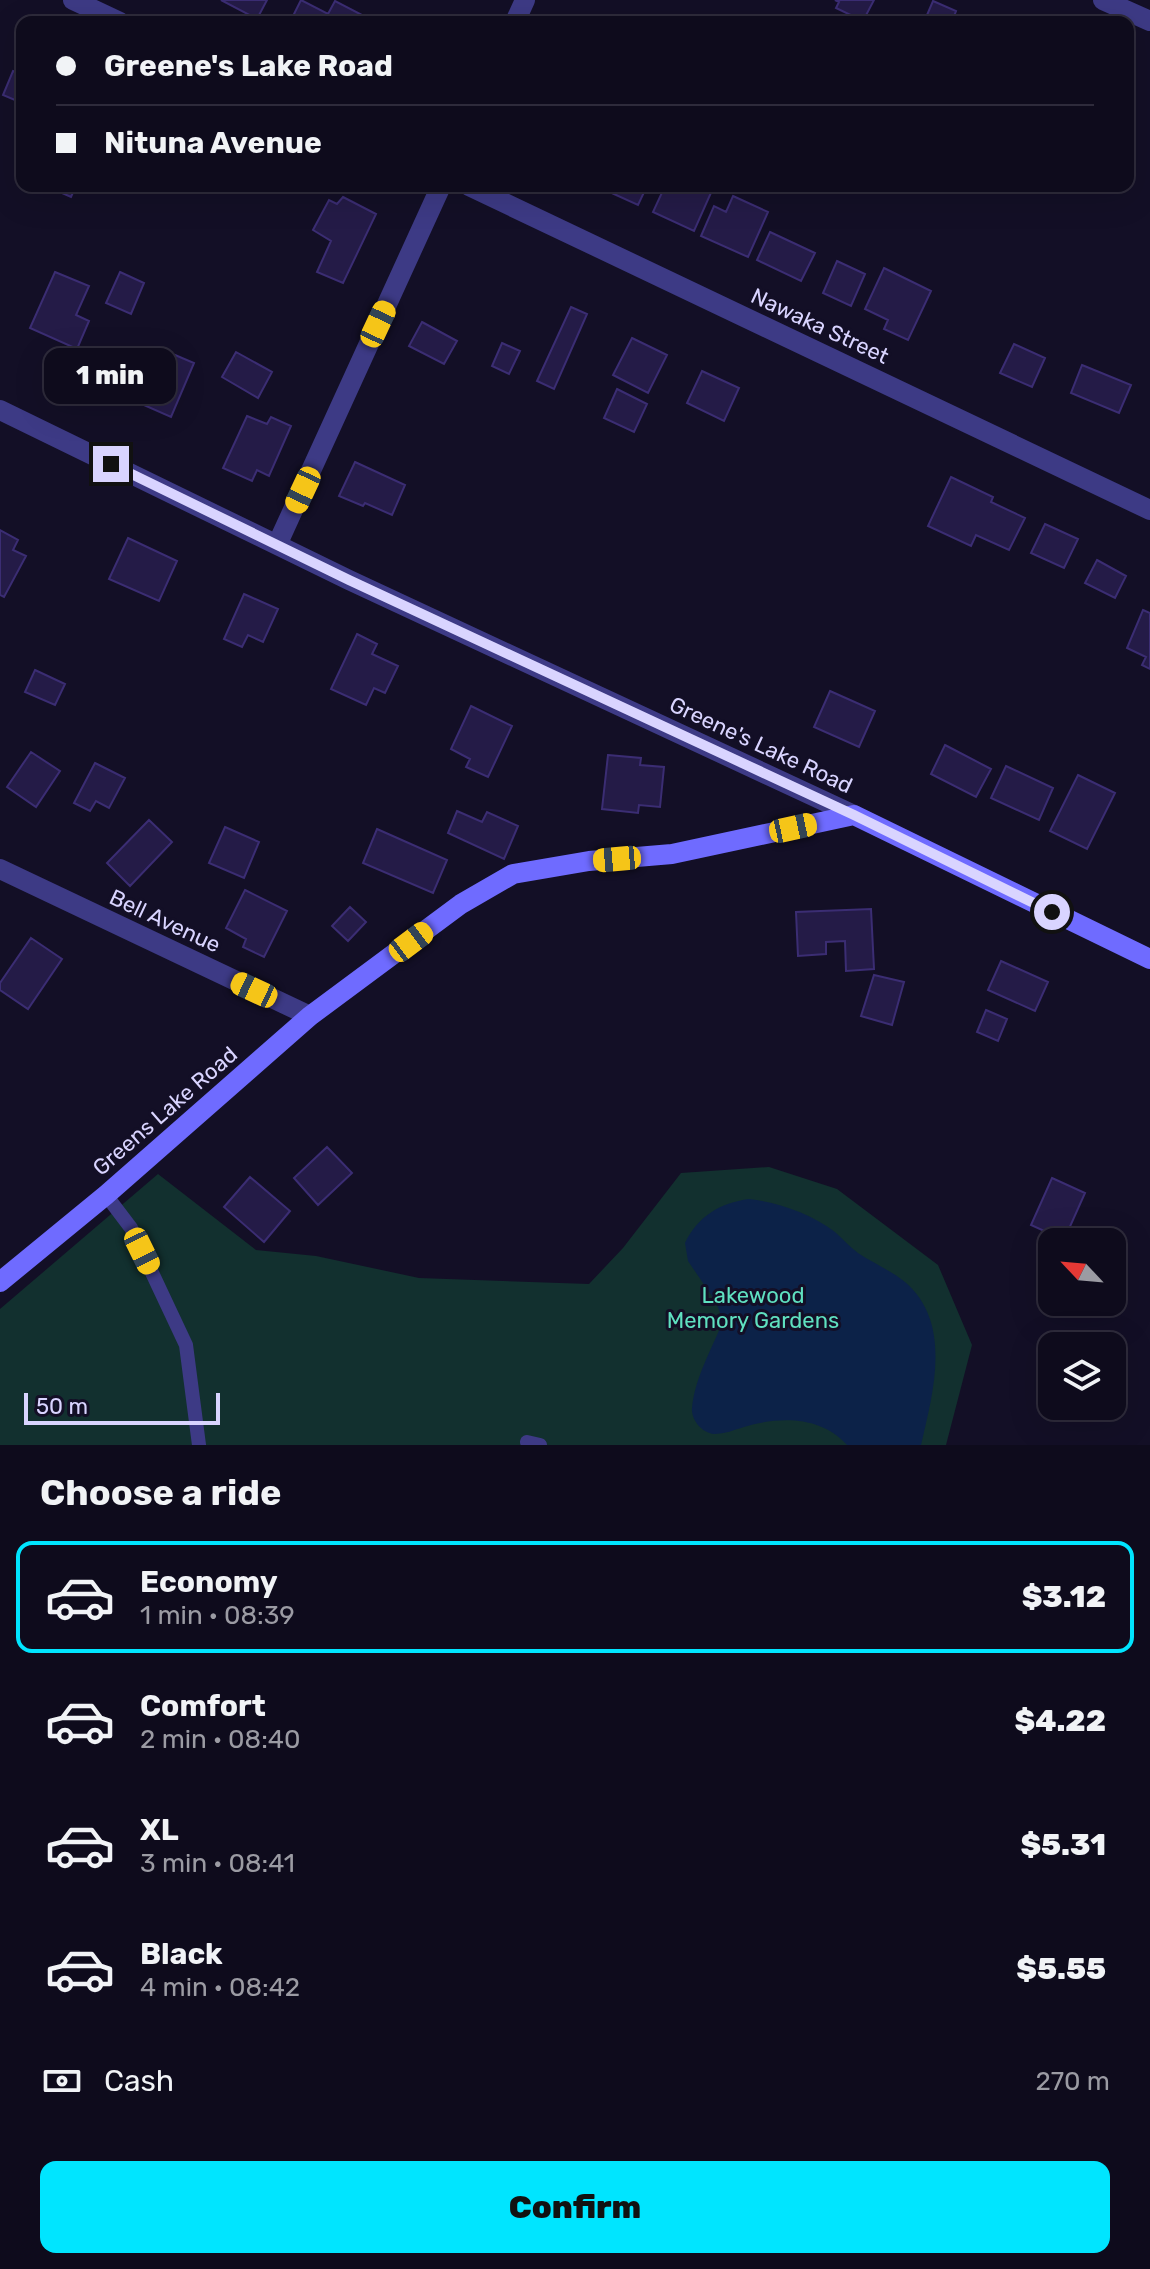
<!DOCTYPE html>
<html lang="en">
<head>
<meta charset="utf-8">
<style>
	:root { --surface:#0e0b1c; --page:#1c1929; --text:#f1f3f6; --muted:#9b9ba3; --line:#2e2b3b; --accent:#00e5ff }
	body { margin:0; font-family:Rubik,sans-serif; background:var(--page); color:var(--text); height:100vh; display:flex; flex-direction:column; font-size:30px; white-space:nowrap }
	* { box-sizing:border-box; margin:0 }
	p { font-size:26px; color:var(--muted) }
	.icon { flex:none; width:44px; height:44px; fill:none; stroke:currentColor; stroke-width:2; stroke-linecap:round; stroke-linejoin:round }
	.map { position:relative; height:1445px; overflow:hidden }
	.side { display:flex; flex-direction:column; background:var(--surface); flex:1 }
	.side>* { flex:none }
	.top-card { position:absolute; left:16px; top:16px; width:1118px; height:176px; border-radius:16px; box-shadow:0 8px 32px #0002,0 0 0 2px var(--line); display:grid; align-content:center; height:176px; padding:0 40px; background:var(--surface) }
	.needle { width:52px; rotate:296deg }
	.fabs { position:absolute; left:1038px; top:1228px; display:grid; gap:16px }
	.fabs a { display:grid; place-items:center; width:88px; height:88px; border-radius:16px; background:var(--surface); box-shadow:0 8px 32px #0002,0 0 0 2px var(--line); font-size:40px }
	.scale { position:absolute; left:24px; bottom:20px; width:196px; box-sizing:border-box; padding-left:8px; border:4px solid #d9d4ff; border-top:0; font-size:22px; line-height:28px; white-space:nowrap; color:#d9d4ff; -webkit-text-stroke:6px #130f26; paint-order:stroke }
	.end { position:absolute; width:36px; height:36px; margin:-18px; border:10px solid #d9d4ff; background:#111; box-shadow:0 0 0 4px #111 }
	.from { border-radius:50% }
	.bubble { position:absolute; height:56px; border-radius:16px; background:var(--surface); box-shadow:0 8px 32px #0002,0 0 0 2px var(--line); font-size:26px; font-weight:800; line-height:56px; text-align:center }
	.car { position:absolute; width:24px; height:48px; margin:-24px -12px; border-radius:10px; box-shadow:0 0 6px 2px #0007; background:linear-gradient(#f5c518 24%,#345 0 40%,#f5c518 0 76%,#345 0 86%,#f5c518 0) }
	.top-card b { display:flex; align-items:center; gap:28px; height:76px; font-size:30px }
	.top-card b+b { border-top:2px solid var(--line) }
	.top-card i { width:20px; height:20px; background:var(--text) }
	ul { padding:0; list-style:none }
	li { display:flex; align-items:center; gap:24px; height:112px; margin:0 16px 12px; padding:0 24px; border:4px solid transparent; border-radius:16px }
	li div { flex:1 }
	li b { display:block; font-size:30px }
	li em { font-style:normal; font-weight:800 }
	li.selected { border-color:var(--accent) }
	li>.icon { width:72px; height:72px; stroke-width:1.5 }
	h2 { padding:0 40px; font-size:36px; line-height:96px }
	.pay { display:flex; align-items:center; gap:20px; height:88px; padding:0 40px; font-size:30px }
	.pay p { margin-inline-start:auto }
	.button { display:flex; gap:16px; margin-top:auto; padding:16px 40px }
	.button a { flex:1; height:92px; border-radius:16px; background:var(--accent); color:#111; font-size:32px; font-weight:800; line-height:92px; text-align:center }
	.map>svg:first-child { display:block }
	.green { fill:#12302f }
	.water { fill:#0c2248 }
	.building { fill:#241b47; stroke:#3b2d73; stroke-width:2 }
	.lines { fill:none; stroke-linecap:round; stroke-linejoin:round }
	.lane { stroke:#3d3a85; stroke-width:14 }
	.street { stroke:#3d3a85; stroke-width:20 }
	.secondary { stroke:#6f6bff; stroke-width:20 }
	.route { stroke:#d9d4ff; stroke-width:10 }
	.labels { text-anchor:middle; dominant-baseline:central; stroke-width:6; stroke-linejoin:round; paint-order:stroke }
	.street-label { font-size:22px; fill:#d9d4ff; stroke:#130f26 }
	.park-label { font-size:22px; fill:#5fe0c0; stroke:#130f26 }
</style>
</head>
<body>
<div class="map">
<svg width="1150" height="1445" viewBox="0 0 1150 1445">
	<rect width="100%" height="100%" fill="#130f26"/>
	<path class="green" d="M 769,1167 L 837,1189 L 938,1265 L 972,1345 L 946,1445 L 0,1445 L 0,1309 L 158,1174 L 256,1250 L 316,1256 L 419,1278 L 589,1284 L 623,1248 L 681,1173 Z"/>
	<path class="water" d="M 749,1199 C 778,1202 812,1214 835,1232 C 843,1239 850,1247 858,1253 C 873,1263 890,1270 905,1282 C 953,1323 933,1393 921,1445 L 847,1445 C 821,1416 780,1416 744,1427 C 734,1430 725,1434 714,1434 C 702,1433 691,1420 692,1408 C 695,1377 712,1349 723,1321 L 716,1302 L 688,1261 L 685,1243 C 698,1216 720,1203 749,1199 Z"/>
	<path class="building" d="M 221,0 L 267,0 L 257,19 Z
		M 301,0 L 328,14 L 335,1 L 368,18 L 365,22 L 290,22 Z
		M 835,0 L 874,0 L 863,21 L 836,8 L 839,2 Z
		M 933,1 L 956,11 L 953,19 L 959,22 L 924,22 Z
		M 13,71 L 22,75 L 22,103 L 3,95 Z
		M 46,186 L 76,186 L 71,197 Z
		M 607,186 L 647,186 L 638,205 L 605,190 Z
		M 665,186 L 714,186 L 694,231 L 653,212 Z
		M 733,196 L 768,212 L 748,257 L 701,236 L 714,206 L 726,212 Z
		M 343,197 L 376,214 L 343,283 L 317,272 L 331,241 L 313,230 L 329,200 L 337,204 Z
		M 770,232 L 815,253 L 801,281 L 757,260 Z
		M 837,261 L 865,274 L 851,306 L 823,293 Z
		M 884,268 L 931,291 L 908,340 L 884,329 L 888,320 L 865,309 Z
		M 55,272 L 89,286 L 76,315 L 89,321 L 77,349 L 30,328 Z
		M 120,272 L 144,283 L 131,314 L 106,303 Z
		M 571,307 L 587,314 L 554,389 L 537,381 Z
		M 422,322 L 457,341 L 444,364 L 409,346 Z
		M 632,338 L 667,355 L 648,393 L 613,375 Z
		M 502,343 L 520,351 L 509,374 L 492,366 Z
		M 1014,344 L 1045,358 L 1032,387 L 1000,373 Z
		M 236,352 L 272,372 L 258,398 L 222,377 Z
		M 175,355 L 194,363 L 171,417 L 137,402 L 154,364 L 168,370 Z
		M 1082,365 L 1131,385 L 1119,413 L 1071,393 Z
		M 702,371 L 739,388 L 724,421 L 687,403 Z
		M 617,389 L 647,404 L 634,432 L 604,418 Z
		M 247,416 L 267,424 L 271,417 L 291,426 L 269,476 L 257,470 L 252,481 L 223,468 Z
		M 355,462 L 405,485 L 392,515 L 365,503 L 363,506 L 339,496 Z
		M 951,477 L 993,497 L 991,502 L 1025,518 L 1009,550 L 976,535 L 971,546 L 928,526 Z
		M 1045,524 L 1078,539 L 1064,568 L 1031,553 Z
		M 0,530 L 18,540 L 13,550 L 26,556 L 4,597 L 0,595 Z
		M 128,538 L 177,561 L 159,601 L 109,579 Z
		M 1097,560 L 1126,576 L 1115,598 L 1085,583 Z
		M 244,594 L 278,609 L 263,642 L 248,635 L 242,647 L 224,639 Z
		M 1143,610 L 1150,613 L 1150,669 L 1142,665 L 1146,657 L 1127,648 Z
		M 357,634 L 377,644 L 372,654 L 398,666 L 385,693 L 374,688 L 366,705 L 331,689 Z
		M 35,670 L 65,684 L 55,705 L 25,692 Z
		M 830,691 L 875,711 L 859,747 L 814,727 Z
		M 471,706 L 512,726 L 488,777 L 466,767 L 470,759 L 451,749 Z
		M 945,745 L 991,769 L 976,797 L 931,774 Z
		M 31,752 L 60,771 L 36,807 L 7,787 Z
		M 608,755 L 641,758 L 640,765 L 664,767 L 660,807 L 639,805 L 638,813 L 602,809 Z
		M 95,763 L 125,778 L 109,808 L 96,801 L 90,811 L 74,803 Z
		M 1006,766 L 1053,788 L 1039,820 L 991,798 Z
		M 1078,775 L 1115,793 L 1087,849 L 1050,831 Z
		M 457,811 L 482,822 L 487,812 L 518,826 L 504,859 L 448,833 Z
		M 149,820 L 172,842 L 130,886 L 107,863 Z
		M 225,827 L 259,842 L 244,878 L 209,863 Z
		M 377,829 L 447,860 L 433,893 L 363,863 Z
		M 245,890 L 287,911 L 264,957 L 243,947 L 246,939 L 226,928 Z
		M 350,907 L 366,922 L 348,941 L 332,926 Z
		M 871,909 L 874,969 L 846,971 L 845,941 L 826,942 L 826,954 L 798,956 L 796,912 Z
		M 31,938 L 62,959 L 28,1009 L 0,990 L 0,983 Z
		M 1001,961 L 1048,982 L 1035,1011 L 988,990 Z
		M 874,975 L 904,982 L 892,1025 L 861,1016 Z
		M 986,1010 L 1007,1019 L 998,1041 L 977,1032 Z
		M 327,1147 L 352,1173 L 318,1205 L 294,1178 Z
		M 250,1177 L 290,1211 L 264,1242 L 224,1207 Z
		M 1052,1178 L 1085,1193 L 1064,1240 L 1031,1225 Z"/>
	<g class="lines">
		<path class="lane" d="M 106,1195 L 131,1228 L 186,1345 L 199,1445
			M 527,1442 L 540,1445"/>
		<path class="street" d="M 73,0 L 120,22
			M 1103,0 L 1150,21
			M 515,22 L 525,0
			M 469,186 L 1150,510
			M 0,410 L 349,580 L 854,815
			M 277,545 L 441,186
			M 0,869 L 310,1016"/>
		<path class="secondary" d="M 0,1282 L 106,1195 L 310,1016 L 461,904 L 513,874 L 589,861 L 672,854 L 854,815 L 1150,959"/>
	</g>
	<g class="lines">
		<path class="route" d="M 111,464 L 349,580 L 854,815 L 1052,912"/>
	</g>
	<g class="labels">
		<g class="street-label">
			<text transform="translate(820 326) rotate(25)">Nawaka Street</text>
			<text transform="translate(761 745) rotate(25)">Greene's Lake Road</text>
			<text transform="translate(165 921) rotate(25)">Bell Avenue</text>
			<text transform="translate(165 1111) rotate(-41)">Greens Lake Road</text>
		</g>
		<g class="park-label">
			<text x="753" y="1295">Lakewood<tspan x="753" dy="25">Memory Gardens</tspan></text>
		</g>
	</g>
</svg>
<div class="fabs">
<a><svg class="needle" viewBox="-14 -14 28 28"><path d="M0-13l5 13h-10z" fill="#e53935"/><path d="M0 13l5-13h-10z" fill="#9b9ba3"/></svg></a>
<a><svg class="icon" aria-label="layers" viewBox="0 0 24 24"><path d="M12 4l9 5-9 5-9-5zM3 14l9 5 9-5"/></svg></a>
</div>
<div class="scale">50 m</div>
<i class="end from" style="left:1052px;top:912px"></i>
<i class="end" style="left:111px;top:464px"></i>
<div class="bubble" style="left:44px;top:348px;width:132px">1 min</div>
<i class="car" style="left:378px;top:324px;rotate:25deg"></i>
<i class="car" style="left:303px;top:490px;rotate:205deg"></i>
<i class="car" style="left:793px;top:828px;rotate:78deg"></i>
<i class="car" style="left:617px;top:859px;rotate:265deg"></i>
<i class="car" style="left:411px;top:942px;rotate:53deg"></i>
<i class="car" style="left:254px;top:990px;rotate:295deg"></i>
<i class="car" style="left:142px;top:1251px;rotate:154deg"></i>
<div class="top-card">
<b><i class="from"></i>Greene's Lake Road</b>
<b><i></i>Nituna Avenue</b>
</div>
</div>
<section class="side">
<h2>Choose a ride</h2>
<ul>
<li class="selected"><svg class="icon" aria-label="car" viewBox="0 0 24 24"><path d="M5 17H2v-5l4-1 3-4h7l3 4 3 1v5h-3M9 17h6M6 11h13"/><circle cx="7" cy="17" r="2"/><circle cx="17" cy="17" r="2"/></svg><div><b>Economy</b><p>1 min · 08:39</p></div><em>$3.12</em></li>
<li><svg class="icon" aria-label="car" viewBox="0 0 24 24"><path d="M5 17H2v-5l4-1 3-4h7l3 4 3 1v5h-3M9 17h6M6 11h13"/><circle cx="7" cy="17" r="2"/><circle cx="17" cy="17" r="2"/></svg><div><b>Comfort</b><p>2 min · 08:40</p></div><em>$4.22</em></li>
<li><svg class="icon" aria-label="car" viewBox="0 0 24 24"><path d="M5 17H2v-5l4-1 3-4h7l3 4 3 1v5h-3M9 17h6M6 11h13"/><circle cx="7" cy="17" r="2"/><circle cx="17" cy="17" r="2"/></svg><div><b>XL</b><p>3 min · 08:41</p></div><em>$5.31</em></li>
<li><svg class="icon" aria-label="car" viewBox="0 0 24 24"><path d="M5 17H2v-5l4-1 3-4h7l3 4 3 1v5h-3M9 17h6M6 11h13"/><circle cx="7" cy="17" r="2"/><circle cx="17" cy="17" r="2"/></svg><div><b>Black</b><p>4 min · 08:42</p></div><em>$5.55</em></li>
</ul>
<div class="pay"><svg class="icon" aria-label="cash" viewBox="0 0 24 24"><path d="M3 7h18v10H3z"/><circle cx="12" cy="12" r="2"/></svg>Cash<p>270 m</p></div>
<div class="button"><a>Confirm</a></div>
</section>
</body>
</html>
